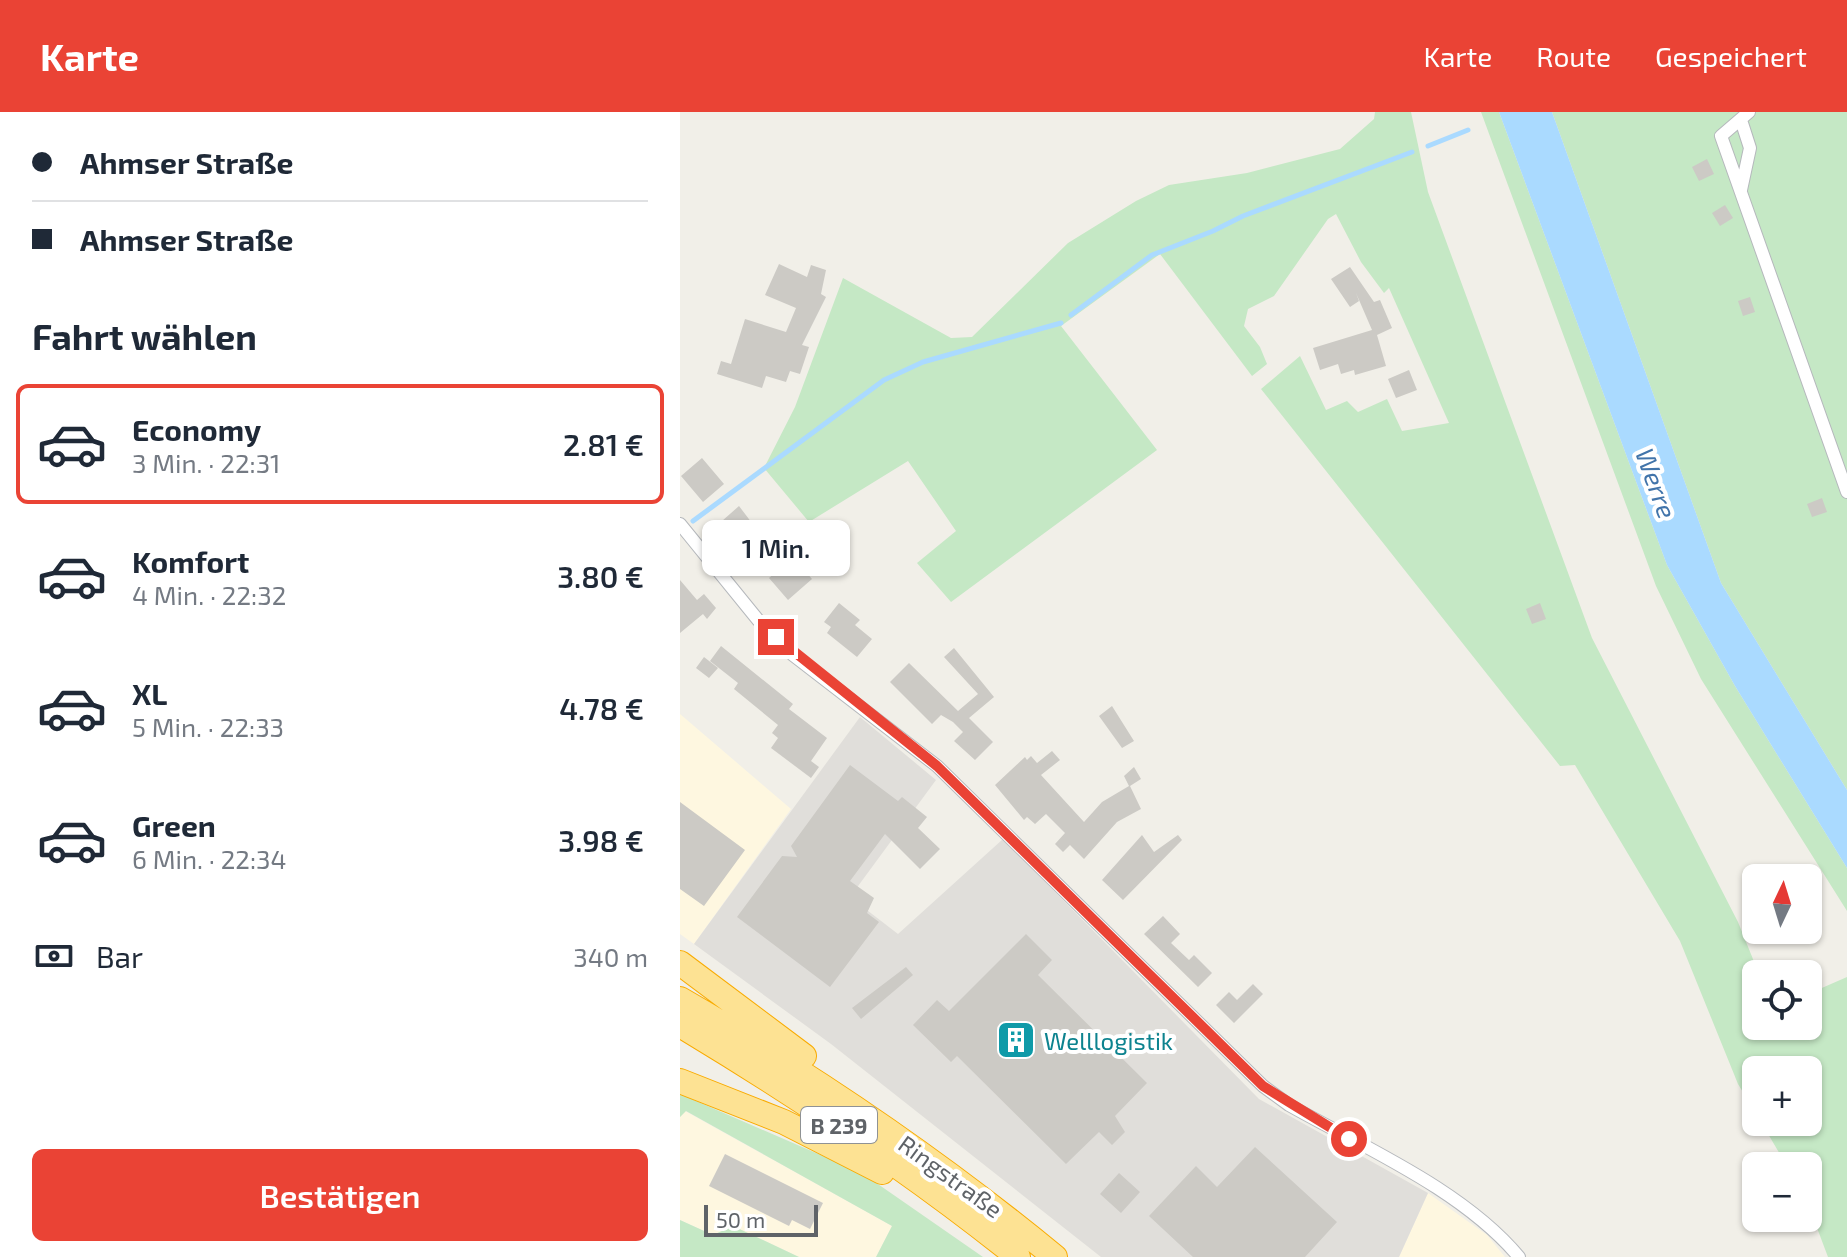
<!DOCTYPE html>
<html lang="de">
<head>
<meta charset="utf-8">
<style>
	:root { --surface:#fff; --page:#f2f2f3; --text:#1f2937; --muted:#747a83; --line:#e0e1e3; --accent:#ea4335 }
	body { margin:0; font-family:"Exo 2",sans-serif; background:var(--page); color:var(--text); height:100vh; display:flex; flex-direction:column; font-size:30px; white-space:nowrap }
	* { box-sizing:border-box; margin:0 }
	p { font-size:26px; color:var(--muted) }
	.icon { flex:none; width:44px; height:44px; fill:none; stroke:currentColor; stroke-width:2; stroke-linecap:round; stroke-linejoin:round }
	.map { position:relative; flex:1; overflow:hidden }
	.panel { display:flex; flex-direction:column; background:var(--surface); width:680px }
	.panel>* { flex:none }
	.guide { display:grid; align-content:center; height:176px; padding:0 32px; background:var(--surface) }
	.needle { width:52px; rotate:4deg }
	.fabs { position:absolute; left:1062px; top:752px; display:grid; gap:16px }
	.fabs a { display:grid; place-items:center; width:80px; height:80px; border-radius:12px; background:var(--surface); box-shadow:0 2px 6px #0004; font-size:40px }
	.scale { position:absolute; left:24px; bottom:20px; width:114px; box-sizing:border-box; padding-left:8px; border:4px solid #5f6368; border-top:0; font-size:22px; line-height:28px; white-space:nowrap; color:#5f6368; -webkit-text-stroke:6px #fff; paint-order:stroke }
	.end { position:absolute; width:36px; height:36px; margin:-18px; border:10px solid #ea4335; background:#fff; box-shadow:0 0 0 4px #fff }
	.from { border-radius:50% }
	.bubble { position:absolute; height:56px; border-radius:12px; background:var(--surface); box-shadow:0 2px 6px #0004; font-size:26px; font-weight:600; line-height:56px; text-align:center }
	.guide b { display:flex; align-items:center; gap:28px; height:76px; font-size:30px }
	.guide b+b { border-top:2px solid var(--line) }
	.guide i { width:20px; height:20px; background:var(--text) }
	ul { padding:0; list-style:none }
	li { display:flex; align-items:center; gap:24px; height:120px; margin:0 16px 12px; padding:0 16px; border:4px solid transparent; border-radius:12px }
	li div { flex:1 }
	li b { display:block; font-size:30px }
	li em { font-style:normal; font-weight:600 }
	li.on { border-color:var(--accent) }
	li>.icon { width:72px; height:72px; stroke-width:1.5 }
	h2 { padding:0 32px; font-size:36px; line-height:96px }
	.pay { display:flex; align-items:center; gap:20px; height:88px; padding:0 32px; font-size:30px }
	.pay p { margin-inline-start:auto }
	.primary-button { display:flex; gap:16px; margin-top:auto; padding:16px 32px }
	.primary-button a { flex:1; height:92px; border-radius:12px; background:var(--accent); color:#fff; font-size:32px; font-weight:600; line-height:92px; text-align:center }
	header { display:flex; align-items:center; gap:48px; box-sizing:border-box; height:112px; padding:0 40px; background:var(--accent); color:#fff }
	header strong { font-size:38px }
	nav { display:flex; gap:44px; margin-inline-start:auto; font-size:28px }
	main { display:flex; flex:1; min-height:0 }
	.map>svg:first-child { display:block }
	.commercial { fill:#fef7e0 }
	.industrial { fill:#e0deda }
	.green { fill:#c5e8c5 }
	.water { fill:#aadaff }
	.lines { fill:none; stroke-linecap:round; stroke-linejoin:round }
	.stream { stroke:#aadaff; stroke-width:5 }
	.building { fill:#cccac5 }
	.street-casing { stroke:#b5b8bc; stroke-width:14 }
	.highway-casing { stroke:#f9ab00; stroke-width:26 }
	.street { stroke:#fff; stroke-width:12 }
	.highway { stroke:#fde293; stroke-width:24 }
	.route { stroke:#ea4335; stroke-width:10 }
	.labels { text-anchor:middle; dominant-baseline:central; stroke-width:8; stroke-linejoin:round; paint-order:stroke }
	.shield { fill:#fff; stroke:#8f9295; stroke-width:2 }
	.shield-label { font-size:22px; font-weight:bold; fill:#5f6368 }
	.culture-label { font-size:24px; fill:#0d838f; stroke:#fff; text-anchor:start }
	.street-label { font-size:24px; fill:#5f6368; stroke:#fff }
	.water-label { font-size:26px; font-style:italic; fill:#4174aa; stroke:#fff }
</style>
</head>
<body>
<header>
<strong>Karte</strong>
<nav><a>Karte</a><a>Route</a><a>Gespeichert</a></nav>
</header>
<main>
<section class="panel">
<div class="guide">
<b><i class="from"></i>Ahmser Straße</b>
<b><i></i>Ahmser Straße</b>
</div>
<h2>Fahrt wählen</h2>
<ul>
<li class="on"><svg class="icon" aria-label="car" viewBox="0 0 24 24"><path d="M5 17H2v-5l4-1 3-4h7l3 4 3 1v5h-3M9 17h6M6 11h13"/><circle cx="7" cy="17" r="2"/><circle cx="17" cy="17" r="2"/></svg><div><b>Economy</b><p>3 Min. · 22:31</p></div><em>2.81 €</em></li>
<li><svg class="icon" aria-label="car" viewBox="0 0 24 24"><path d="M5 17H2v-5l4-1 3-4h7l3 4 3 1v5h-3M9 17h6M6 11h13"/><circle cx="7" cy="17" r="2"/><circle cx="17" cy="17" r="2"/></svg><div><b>Komfort</b><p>4 Min. · 22:32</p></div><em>3.80 €</em></li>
<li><svg class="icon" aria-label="car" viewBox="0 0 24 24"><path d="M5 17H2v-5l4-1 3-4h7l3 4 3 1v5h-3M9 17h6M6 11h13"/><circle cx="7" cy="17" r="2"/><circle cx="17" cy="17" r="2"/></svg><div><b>XL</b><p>5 Min. · 22:33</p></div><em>4.78 €</em></li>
<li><svg class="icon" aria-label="car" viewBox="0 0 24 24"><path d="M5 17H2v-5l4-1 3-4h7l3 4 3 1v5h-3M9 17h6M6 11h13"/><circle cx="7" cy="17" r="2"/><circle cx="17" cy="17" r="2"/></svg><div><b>Green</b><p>6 Min. · 22:34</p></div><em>3.98 €</em></li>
</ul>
<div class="pay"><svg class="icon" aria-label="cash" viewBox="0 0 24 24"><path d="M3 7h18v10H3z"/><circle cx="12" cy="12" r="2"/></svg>Bar<p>340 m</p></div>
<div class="primary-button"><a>Bestätigen</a></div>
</section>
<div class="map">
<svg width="1167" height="1145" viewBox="0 0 1167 1145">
	<rect width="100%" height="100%" fill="#f1efe8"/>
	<path class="commercial" d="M 0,602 L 111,697 L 14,832 L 0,822 Z
		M 5,999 L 212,1114 L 196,1145 L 119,1145 L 53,1114 L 33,1123 L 0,1108 L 0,1005 Z
		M 748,1081 L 807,1123 L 825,1145 L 719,1145 Z"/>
	<path class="industrial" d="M 180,605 L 256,668 L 170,785 L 218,822 L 323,727 L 579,987 L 748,1081 L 719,1145 L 421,1145 L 151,932 L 14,832 Z"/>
	<path class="green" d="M 695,0 L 731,0 L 748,80 L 912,526 L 1058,810 L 1079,862 L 1076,862 L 1076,914 L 1128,914 L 1128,882 L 1167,865 L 1167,1145 L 1148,1145 L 1128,1092 L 1128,1054 L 1107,1054 L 1081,1010 L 1128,1010 L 1128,958 L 1076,958 L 1076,1002 L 1058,972 L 1000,829 L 895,653 L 880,654 L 581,277 L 620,244 L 646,298 L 667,289 L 678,300 L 707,287 L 722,319 L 769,311 L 709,176 L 704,181 L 681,150 L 656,102 L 648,107 L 594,184 L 568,197 L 564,214 L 580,235 L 587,252 L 572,264 L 480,142 L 381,214 L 477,338 L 271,490 L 237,451 L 276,419 L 228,349 L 129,410 L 84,356 L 115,295 L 163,166 L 271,226 L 292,225 L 388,131 L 456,89 L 489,73 L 567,61 L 660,37 L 694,7 Z
		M 801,0 L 819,0 L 987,453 L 1055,574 L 1167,756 L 1167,799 L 1021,567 L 976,474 Z
		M 872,0 L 1167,0 L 1167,678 L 1041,471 Z
		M 0,982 L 182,1061 L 303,1145 L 196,1145 L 212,1114 L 6,999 L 0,1005 Z
		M 0,1108 L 33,1123 L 53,1114 L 119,1145 L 0,1145 Z"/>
	<path class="water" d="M 819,0 L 872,0 L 1041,471 L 1167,678 L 1167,756 L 1055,574 L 987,453 Z"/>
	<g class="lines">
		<path class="stream" d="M 748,34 L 788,18
			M 391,203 L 472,143 L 533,119 L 563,104 L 732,40
			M 13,409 L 204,268 L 243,250 L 381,211"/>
	</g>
	<path class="building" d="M 1027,47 L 1034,62 L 1019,69 L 1012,55 Z
		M 1045,93 L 1053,106 L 1040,114 L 1032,101 Z
		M 99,152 L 127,165 L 131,153 L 146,158 L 141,182 L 146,185 L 122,233 L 129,235 L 120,262 L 110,259 L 106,270 L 86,264 L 82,276 L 37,262 L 41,249 L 51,252 L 65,207 L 106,220 L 116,196 L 85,183 Z
		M 670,155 L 694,190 L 700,188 L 712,216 L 697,223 L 706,254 L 675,263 L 674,258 L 661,262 L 658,252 L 640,258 L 633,236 L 692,218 L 676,181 L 679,189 L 670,195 L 651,167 Z
		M 1070,185 L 1075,200 L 1063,204 L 1058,189 Z
		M 729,258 L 737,278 L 716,286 L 708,267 Z
		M 22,346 L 44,372 L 23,390 L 1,364 Z
		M 1142,386 L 1147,400 L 1132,405 L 1127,392 Z
		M 59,394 L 78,419 L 64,436 L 42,409 Z
		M 126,412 L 140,429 L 130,437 L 117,420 Z
		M 113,445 L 132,467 L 108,488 L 89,466 Z
		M 0,468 L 17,488 L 24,482 L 36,496 L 27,507 L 23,502 L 0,521 Z
		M 159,491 L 180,508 L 175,513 L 192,527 L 177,545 L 147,521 L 151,515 L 144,510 Z
		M 860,491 L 866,507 L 852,512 L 846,497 Z
		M 41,534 L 113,592 L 109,597 L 147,626 L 131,649 L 139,655 L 131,666 L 91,636 L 98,626 L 92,621 L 98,613 L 54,577 L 58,571 L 30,549 Z
		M 274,536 L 314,585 L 289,606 L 313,630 L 295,648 L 274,629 L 283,620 L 273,610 L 261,603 L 252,612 L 210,570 L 229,551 L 278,599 L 298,582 L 264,545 Z
		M 24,545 L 38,556 L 29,566 L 16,556 Z
		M 432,594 L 454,629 L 442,636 L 419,604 Z
		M 372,639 L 380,648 L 361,663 L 404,710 L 422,690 L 449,674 L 444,664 L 454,655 L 461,667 L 450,674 L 461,697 L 437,710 L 404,747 L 390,733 L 383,740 L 375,732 L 385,721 L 366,702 L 355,712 L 347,705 L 344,708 L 315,673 L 345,645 L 347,648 L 351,644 L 357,651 Z
		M 170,653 L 218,689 L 222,685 L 247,705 L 238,716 L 260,737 L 240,757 L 205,722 L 170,769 L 194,786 L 187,801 L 199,810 L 150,875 L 57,805 L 102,744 L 117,745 L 111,734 Z
		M 0,690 L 65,738 L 24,794 L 0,777 Z
		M 462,723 L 474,740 L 498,723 L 502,728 L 443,788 L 422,768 Z
		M 483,804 L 500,822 L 491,831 L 509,848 L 514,843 L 532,861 L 518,875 L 464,822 Z
		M 346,822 L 372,848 L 358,863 L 467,971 L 435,1004 L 445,1020 L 432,1033 L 419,1020 L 386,1052 L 277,944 L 271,950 L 233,913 L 257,888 L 269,899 Z
		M 226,855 L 233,863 L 181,907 L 172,896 Z
		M 573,872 L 583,882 L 554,911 L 536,893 L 549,880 L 557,888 Z
		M 575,1035 L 657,1110 L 625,1145 L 513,1145 L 469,1104 L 516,1054 L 537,1075 Z
		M 45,1042 L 143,1091 L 130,1117 L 112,1108 L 109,1114 L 29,1074 Z
		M 439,1061 L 460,1080 L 441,1101 L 420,1082 Z"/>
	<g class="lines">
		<g class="street-casing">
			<path id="street" d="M 1069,0 L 1041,24 L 1167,380
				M 1061,78 L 1070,36 L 1061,8
				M 0,412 L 78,508 L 113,543 L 257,654 L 583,974 L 609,993 C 685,1036 783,1078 839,1145"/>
		</g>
		<g class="highway-casing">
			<path id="highway" d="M 0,851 L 124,944
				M 0,887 C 132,963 257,1048 375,1145
				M 0,913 C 118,984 231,1059 338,1145
				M 0,969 L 104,1010 L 202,1060"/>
		</g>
		<use href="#street" class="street"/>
		<use href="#highway" class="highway"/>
	</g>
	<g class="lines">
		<path class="route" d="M 96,525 L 257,654 L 583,974 L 669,1027"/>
	</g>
	<defs>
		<g id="building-square" transform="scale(2)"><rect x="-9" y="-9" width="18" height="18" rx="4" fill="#0f9aa8" stroke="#fff"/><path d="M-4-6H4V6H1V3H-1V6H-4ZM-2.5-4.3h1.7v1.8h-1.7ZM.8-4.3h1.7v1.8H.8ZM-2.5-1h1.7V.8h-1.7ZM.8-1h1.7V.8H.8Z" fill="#fff"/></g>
	</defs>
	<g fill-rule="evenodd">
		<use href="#building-square" x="336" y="928"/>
	</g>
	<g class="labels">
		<rect class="shield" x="121" y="995" width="76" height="36" rx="6"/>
		<g class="shield-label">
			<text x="159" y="1013">B 239</text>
		</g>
		<g class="culture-label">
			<text x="364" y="928">Welllogistik</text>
		</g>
		<g class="street-label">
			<text transform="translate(271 1064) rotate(36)">Ringstraße</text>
		</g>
		<g class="water-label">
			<text transform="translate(977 371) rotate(70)">Werre</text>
		</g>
	</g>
</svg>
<div class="fabs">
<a><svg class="needle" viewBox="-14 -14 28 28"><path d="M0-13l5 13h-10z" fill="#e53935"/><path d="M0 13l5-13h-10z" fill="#747a83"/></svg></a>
<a><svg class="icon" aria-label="locate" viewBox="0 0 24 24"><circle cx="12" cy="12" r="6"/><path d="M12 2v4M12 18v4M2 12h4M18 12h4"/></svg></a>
<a>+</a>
<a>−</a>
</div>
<div class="scale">50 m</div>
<i class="end from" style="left:669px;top:1027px"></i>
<i class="end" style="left:96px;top:525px"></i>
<div class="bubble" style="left:22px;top:408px;width:148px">1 Min.</div>
</div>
</main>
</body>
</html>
